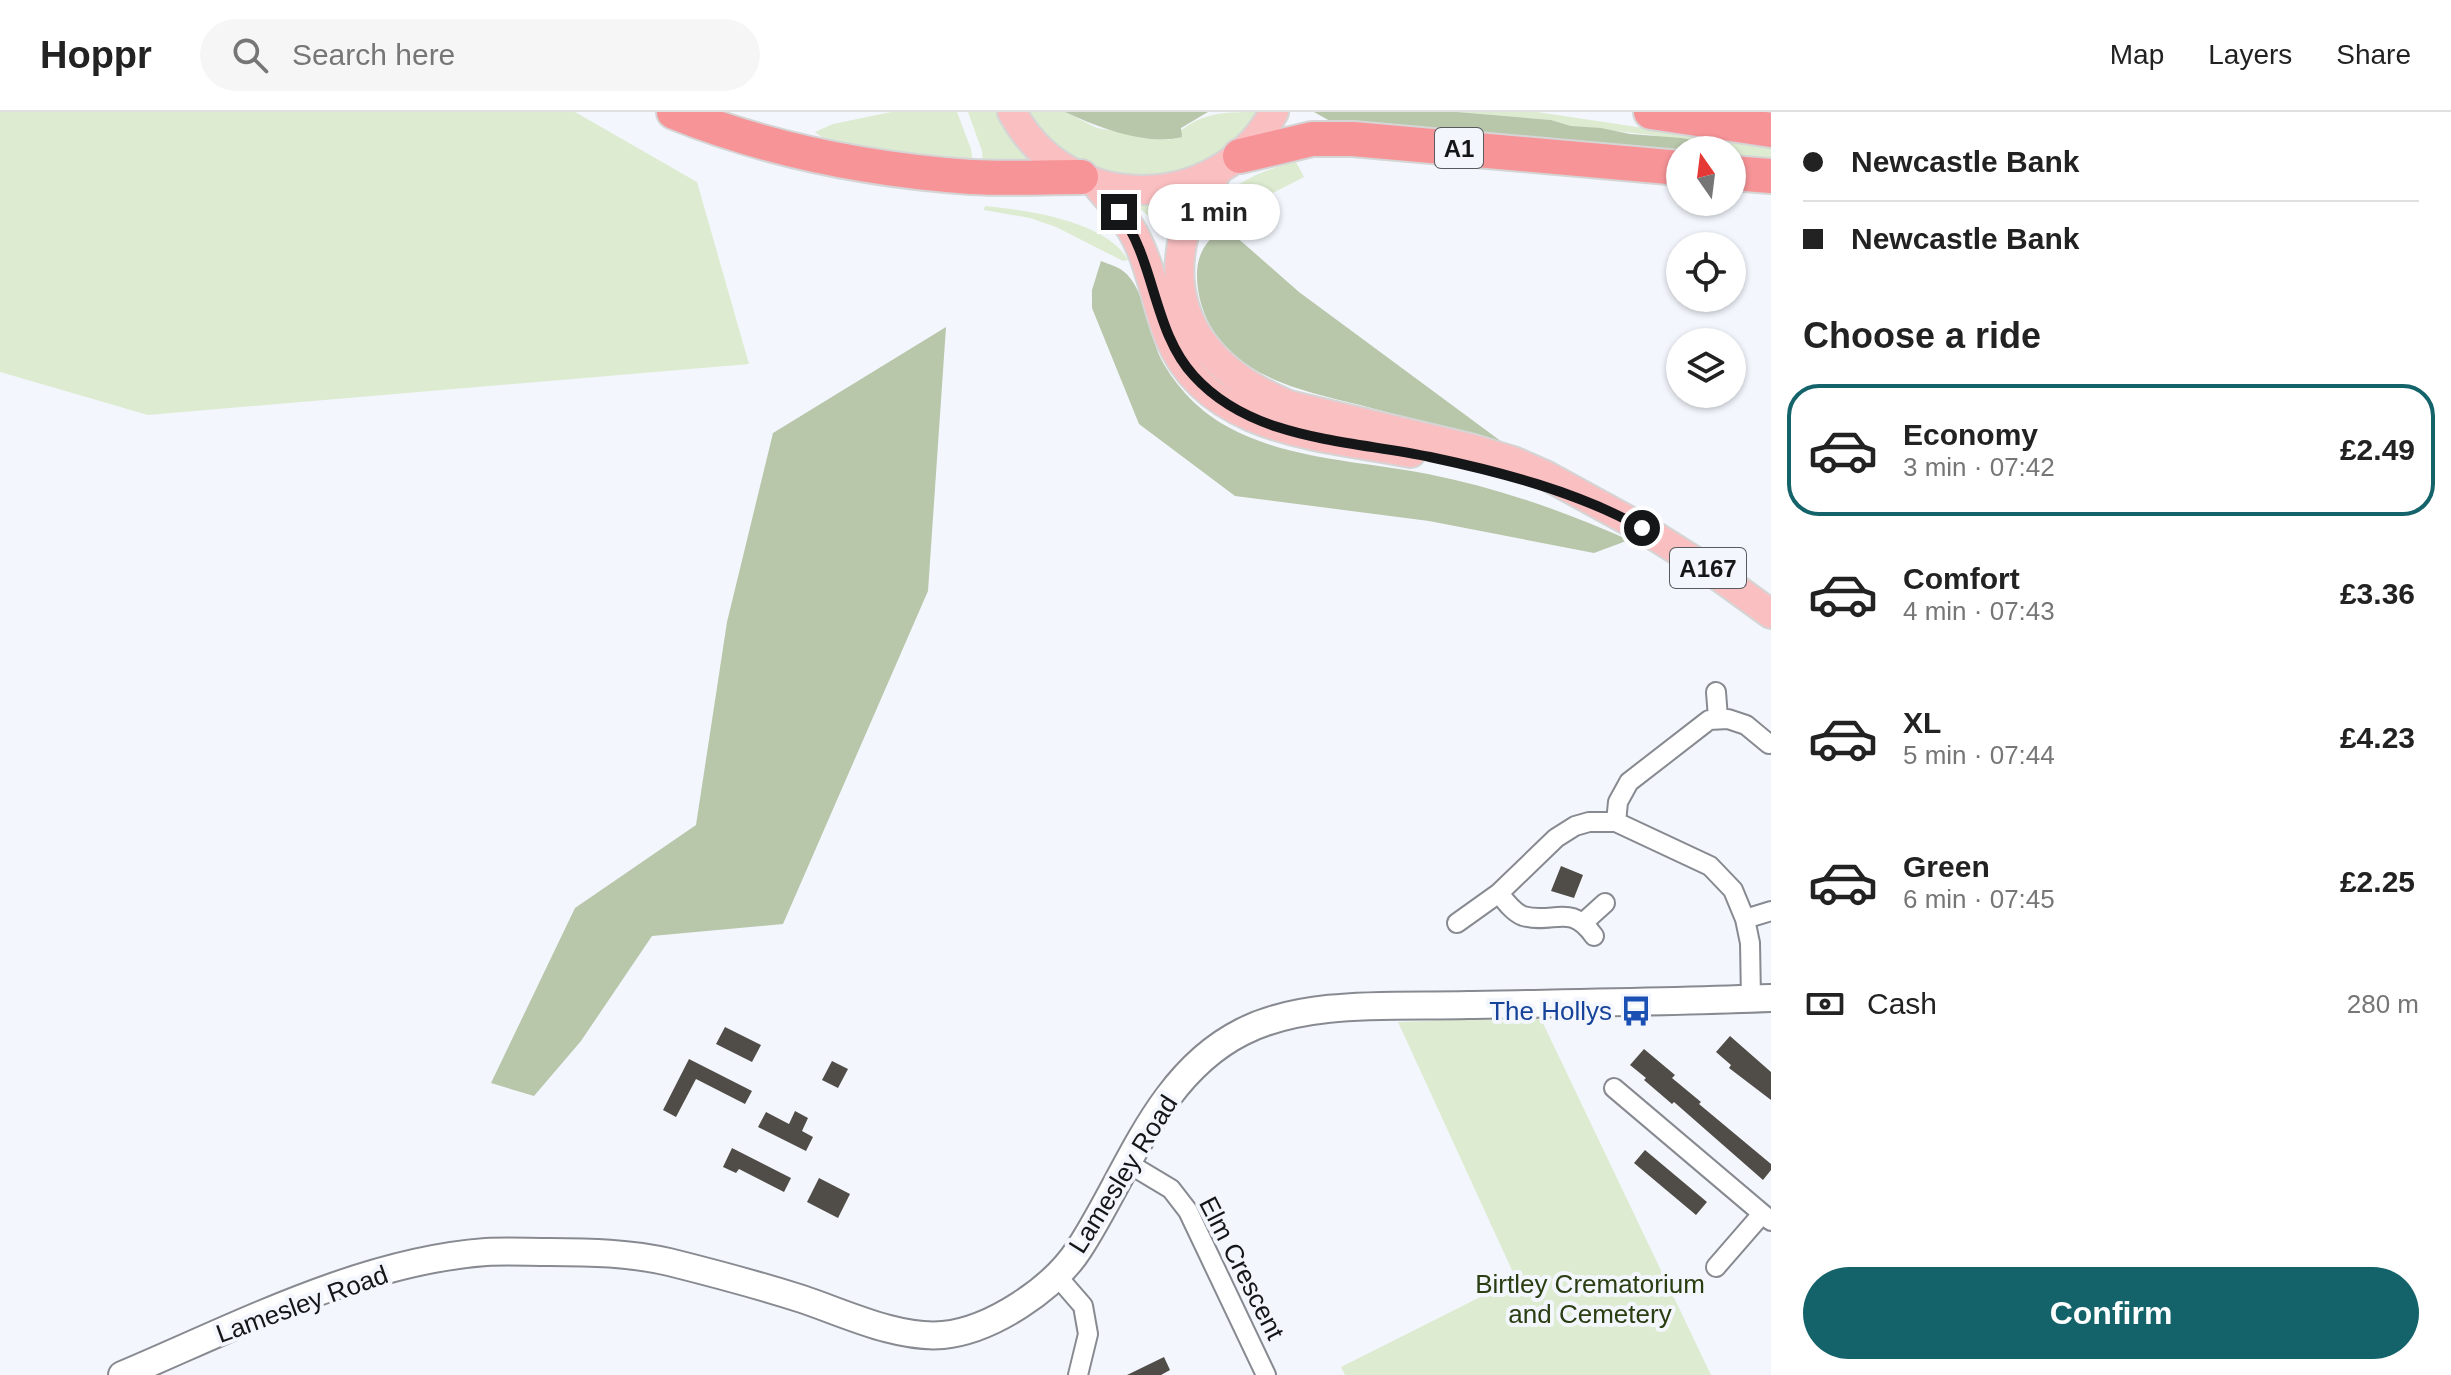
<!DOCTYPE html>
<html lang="en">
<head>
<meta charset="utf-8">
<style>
	:root { --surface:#fff; --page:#f6f6f6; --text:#222; --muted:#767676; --line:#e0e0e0; --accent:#14636a }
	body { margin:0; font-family:Helvetica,sans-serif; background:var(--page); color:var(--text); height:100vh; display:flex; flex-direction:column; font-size:30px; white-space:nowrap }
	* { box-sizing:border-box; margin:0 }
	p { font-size:26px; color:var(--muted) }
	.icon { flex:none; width:44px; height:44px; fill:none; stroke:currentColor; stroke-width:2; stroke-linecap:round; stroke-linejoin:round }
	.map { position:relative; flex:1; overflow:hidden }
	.panel { display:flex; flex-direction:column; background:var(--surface); width:680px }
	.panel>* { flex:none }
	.top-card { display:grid; align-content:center; height:176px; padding:0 32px; background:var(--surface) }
	.needle { width:52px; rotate:346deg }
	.fabs { position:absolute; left:1666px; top:24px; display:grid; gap:16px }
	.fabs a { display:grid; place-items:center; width:80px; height:80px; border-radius:50%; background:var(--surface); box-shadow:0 2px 6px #0004; font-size:40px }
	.end { position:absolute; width:36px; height:36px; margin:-18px; border:10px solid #151618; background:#fff; box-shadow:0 0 0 4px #fff }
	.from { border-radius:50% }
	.bubble { position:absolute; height:56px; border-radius:28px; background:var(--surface); box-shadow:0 2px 6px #0004; font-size:26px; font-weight:600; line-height:56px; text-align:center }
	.top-card b { display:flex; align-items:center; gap:28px; height:76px; font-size:30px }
	.top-card b+b { border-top:2px solid var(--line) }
	.top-card i { width:20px; height:20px; background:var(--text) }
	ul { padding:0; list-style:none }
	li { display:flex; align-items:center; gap:24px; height:132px; margin:0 16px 12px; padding:0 16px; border:4px solid transparent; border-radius:32px }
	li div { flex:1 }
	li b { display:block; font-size:30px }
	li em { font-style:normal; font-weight:600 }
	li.selected { border-color:var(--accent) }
	li>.icon { width:72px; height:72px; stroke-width:1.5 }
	h2 { padding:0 32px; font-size:36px; line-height:96px }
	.pay { display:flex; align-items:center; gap:20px; height:88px; padding:0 32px; font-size:30px }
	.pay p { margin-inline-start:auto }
	.primary-button { display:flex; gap:16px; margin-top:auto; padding:16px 32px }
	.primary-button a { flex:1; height:92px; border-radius:48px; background:var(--accent); color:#fff; font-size:32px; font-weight:600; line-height:92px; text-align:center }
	header { display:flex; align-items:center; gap:48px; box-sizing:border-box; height:112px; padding:0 40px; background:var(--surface); border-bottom:2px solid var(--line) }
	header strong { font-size:38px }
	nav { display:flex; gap:44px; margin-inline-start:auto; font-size:28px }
	.search { width:560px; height:72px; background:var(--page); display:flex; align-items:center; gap:20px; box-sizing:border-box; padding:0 28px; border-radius:44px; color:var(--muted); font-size:30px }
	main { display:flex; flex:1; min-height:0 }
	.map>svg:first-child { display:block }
	.green { fill:#ddebd1 }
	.forest { fill:#b8c6aa }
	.building { fill:#504d48 }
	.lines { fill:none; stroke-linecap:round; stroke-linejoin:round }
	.street-casing { stroke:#878a90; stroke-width:22 }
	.secondary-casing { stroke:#878a90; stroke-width:30 }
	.primary-casing { stroke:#d5d5d5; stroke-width:32 }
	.highway-casing { stroke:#d5d5d5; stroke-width:38 }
	.street { stroke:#fff; stroke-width:18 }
	.secondary { stroke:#fff; stroke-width:26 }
	.primary { stroke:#fabfc1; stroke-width:28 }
	.highway { stroke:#f79498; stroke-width:34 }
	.route { stroke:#151618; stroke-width:10 }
	.labels { text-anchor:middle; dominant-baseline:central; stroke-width:8; stroke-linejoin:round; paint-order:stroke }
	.shield { fill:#f3f7fd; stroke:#585a5d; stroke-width:2 }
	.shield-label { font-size:24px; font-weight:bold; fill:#151618 }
	.transit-label { font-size:26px; fill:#164399; stroke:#f3f7fd; text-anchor:end }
	.street-label { font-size:26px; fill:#151618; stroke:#f3f7fd }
	.park-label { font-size:26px; fill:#2b3e12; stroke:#f3f7fd }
</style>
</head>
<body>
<header>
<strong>Hoppr</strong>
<div class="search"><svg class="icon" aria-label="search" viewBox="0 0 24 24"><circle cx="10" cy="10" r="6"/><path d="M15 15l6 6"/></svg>Search here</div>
<nav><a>Map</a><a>Layers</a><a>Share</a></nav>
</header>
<main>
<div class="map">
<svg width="1771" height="1263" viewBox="0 0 1771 1263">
	<rect width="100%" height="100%" fill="#f3f7fd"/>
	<path class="green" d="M 0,0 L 575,0 L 697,70 L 749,252 L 148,303 L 0,260 Z
		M 891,0 L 957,0 L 971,37 L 973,53 L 939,52 L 827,29 L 815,20 L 833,12 Z
		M 968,0 L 997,0 L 1009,21 L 1039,54 L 983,54 L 982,39 Z
		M 1024,0 L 1065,0 L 1097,16 L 1169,28 C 1201,0 1218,0 1262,0 L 1230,38 L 1170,66 L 1109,65 L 1061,41 Z
		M 1457,0 L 1537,0 L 1771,35 L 1771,54 L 1732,50 L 1732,38 L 1723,38 L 1723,35 L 1651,23 L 1571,14 L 1551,8 Z
		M 1296,50 L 1304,65 L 1246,95 L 1212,124 L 1200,120 C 1212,79 1257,59 1296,50 Z
		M 1194,84 L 1175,123 L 1170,122 L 1132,90 L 1161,90 Z
		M 985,94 C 1026,98 1107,109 1128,148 L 1123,149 L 1056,115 L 1030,106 L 984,98 Z
		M 1540,905 L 1711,1263 L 1345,1263 L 1341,1255 L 1516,1167 L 1398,910 Z"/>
	<path class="forest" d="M 1065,0 L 1208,0 L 1181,16 L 1182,25 C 1146,34 1097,15 1065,0 Z
		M 1314,0 L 1457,0 L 1551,8 L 1571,14 L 1601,16 L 1630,22 L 1682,26 L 1723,35 L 1723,38 L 1680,38 L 1680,43 L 1330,9 Z
		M 1225,115 L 1299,180 L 1502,330 C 1455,318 1407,306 1360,293 C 1321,283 1279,275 1246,252 C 1220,235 1202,207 1198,177 C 1194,149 1201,131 1225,115 Z
		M 1101,149 C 1108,152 1117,154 1123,159 C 1145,175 1149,223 1161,247 C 1176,275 1200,300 1228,315 C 1288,348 1362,349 1428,362 C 1498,376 1564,399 1629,428 L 1594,441 L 1429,409 L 1235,384 L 1139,312 L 1092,196 L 1092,178 Z
		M 946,215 L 928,479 L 783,812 L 652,824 L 581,929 L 534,984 L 491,971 L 575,796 L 696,713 L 727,510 L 773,321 Z"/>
	<path class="building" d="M 1561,754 L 1583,763 L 1574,786 L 1551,779 Z
		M 725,915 L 761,933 L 752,950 L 716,932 Z
		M 1730,924 L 1771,960 L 1771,988 L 1729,956 L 1731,953 L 1716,940 Z
		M 1644,937 L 1675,963 L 1672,966 L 1701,990 L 1699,992 L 1771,1052 L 1771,1058 L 1763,1068 L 1674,990 L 1672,992 L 1644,968 L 1646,966 L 1630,953 Z
		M 689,947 L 752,979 L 745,992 L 696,967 L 676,1005 L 663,998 Z
		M 832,949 L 848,957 L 838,976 L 822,968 Z
		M 795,999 L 808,1006 L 802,1019 L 813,1025 L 806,1039 L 758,1015 L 766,1000 L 789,1012 Z
		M 732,1036 L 791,1066 L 784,1080 L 739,1057 L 736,1061 L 723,1055 Z
		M 1645,1038 L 1707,1090 L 1696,1103 L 1634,1051 Z
		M 819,1066 L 850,1082 L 838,1106 L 807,1090 Z
		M 1164,1245 L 1170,1258 L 1161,1263 L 1127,1263 Z"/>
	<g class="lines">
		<g class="street-casing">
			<path id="street" d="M 1716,580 L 1718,606
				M 1616,710 L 1618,690 L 1629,670 L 1709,608 L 1728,607 L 1746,613 L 1769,632
				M 1499,781 C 1505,789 1513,800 1523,804 C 1554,813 1570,790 1594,824
				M 1745,807 L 1771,799
				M 1584,810 L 1605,791
				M 1457,811 L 1499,781 L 1556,726 L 1575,714 L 1589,710 L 1616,710 L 1710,754 L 1733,778 L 1745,807 L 1750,831 L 1751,887
				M 1614,976 L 1771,1109
				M 1126,1050 L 1171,1077 L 1188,1099 L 1266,1263
				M 1716,1155 L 1762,1102
				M 1057,1164 L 1083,1194 L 1088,1222 L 1078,1263"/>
		</g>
		<g class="secondary-casing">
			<path id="secondary" d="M 122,1263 C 236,1215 361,1149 486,1140 C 507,1139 529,1140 550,1140 C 590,1140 630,1141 669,1150 C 713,1161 758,1173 802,1187 C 844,1201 897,1227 943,1223 C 992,1218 1053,1177 1079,1137 C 1128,1062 1157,963 1242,920 C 1306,887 1397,895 1468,893 C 1569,891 1670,890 1771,886"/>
		</g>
		<g class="primary-casing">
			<path id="primary" d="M 1012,0 C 1068,105 1218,103 1274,0
				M 1217,60 C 1205,81 1189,102 1183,127 C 1165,210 1217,264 1289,293 L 1470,336 L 1513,349 L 1547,364 L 1642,416 L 1720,465 L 1771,502
				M 1096,72 C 1110,89 1126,106 1136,126 C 1152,157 1156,192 1169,225 C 1208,321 1324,324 1411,341"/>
		</g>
		<g class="highway-casing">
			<path id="highway" d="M 674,0 C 768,38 870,58 971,65 C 1008,67 1045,65 1081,65
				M 1651,0 L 1771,18
				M 1240,44 L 1312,27 L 1353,27 L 1680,56
				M 1732,61 L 1771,64"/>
		</g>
		<use href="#street" class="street"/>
		<use href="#secondary" class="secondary"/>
		<use href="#primary" class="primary"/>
		<use href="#highway" class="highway"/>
	</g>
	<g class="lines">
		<path class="route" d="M 1119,100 C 1156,149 1152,218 1194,264 C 1253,329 1350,328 1430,345 C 1501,360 1578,380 1642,416"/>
	</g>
	<defs>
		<g id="bus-bare" transform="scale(2.4)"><path d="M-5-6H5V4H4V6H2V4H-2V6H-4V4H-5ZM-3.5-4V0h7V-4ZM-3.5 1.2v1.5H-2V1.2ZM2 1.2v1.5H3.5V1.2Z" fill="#1a4fb4" stroke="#f3f7fd" stroke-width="2.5" paint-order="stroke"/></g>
	</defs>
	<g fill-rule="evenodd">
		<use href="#bus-bare" x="1636" y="899"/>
	</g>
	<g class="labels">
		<g class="shield">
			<rect x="1435" y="16" width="48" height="40" rx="6"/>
			<rect x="1670" y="436" width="76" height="40" rx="6"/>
		</g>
		<g class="shield-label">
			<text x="1459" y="36">A1</text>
			<text x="1708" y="456">A167</text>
		</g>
		<g class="transit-label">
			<text x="1612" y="899">The Hollys</text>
		</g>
		<g class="street-label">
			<text transform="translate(1123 1062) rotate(-58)">Lamesley Road</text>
			<text transform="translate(1242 1156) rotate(63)">Elm Crescent</text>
			<text transform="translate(302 1192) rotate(-20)">Lamesley Road</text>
		</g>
		<g class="park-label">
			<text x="1590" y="1172">Birtley Crematorium<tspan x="1590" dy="30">and Cemetery</tspan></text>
		</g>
	</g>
</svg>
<div class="fabs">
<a><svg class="needle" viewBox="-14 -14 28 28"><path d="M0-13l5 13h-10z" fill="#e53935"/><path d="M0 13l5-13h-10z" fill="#767676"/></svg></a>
<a><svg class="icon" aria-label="locate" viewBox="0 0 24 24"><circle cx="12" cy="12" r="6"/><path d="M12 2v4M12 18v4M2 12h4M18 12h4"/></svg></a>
<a><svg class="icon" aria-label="layers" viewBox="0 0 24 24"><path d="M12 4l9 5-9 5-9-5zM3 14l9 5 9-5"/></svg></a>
</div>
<i class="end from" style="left:1642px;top:416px"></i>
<i class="end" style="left:1119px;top:100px"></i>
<div class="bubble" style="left:1148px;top:72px;width:132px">1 min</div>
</div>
<section class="panel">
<div class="top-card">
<b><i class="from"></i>Newcastle Bank</b>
<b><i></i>Newcastle Bank</b>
</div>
<h2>Choose a ride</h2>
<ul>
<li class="selected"><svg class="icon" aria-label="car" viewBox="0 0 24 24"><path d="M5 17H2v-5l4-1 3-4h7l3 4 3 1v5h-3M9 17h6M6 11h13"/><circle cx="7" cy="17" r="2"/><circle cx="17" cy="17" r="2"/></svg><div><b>Economy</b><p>3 min · 07:42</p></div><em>£2.49</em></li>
<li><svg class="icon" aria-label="car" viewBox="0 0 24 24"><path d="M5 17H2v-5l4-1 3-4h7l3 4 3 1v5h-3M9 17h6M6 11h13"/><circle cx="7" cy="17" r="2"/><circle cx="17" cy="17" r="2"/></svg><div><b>Comfort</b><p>4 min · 07:43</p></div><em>£3.36</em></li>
<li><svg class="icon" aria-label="car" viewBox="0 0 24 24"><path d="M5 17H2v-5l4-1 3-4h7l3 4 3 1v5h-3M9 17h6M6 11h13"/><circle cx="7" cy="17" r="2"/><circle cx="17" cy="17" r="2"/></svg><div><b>XL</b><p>5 min · 07:44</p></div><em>£4.23</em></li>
<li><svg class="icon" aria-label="car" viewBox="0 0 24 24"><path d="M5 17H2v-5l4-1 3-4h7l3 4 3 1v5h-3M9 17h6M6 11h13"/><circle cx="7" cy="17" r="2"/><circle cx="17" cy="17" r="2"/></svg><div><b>Green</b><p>6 min · 07:45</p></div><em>£2.25</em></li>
</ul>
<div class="pay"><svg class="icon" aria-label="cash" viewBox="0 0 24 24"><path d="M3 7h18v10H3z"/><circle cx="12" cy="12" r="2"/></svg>Cash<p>280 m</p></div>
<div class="primary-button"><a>Confirm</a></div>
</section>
</main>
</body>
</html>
